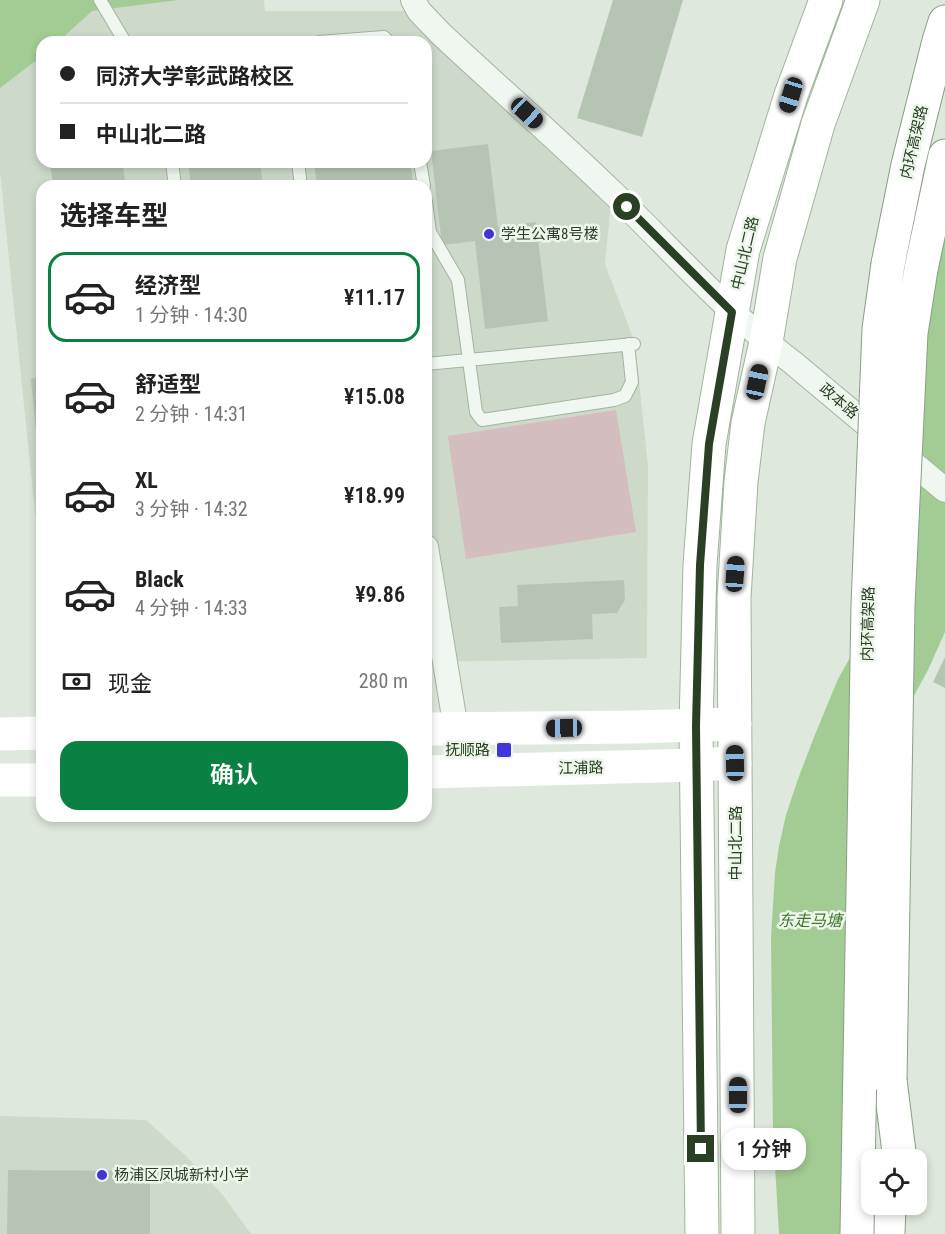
<!DOCTYPE html>
<html lang="zh">
<head>
<meta charset="utf-8">
<style>
	:root { --surface:#fff; --page:#f2f2f2; --text:#222; --muted:#767676; --line:#e0e0e0; --accent:#0b8043 }
	body { margin:0; font-family:"Roboto Condensed","Noto Sans SC",sans-serif; background:var(--page); color:var(--text); height:100vh; display:flex; flex-direction:column; font-size:22px; white-space:nowrap }
	* { box-sizing:border-box; margin:0 }
	p { font-size:20px; color:var(--muted) }
	.icon { flex:none; width:33px; height:33px; fill:none; stroke:currentColor; stroke-width:2; stroke-linecap:round; stroke-linejoin:round }
	.map { position:relative; flex:1; overflow:hidden }
	.drawer { position:absolute; left:36px; top:180px; width:396px; height:642px; display:flex; flex-direction:column; background:var(--surface); border-radius:18px; box-shadow:0 3px 9px #0003 }
	.drawer>* { flex:none }
	.guide { position:absolute; left:36px; top:36px; width:396px; height:132px; border-radius:18px; box-shadow:0 3px 9px #0003; display:grid; align-content:center; height:132px; padding:0 24px; background:var(--surface) }
	.controls { position:absolute; left:861px; top:1149px; display:grid; gap:12px }
	.controls a { display:grid; place-items:center; width:66px; height:66px; border-radius:12px; background:var(--surface); box-shadow:0 3px 9px #0003; font-size:30px }
	.end { position:absolute; width:27px; height:27px; margin:-14px; border:8px solid #294025; background:#fff; box-shadow:0 0 0 3px #fff }
	.from { border-radius:50% }
	.bubble { position:absolute; height:42px; border-radius:18px; background:var(--surface); box-shadow:0 3px 9px #0003; font-size:20px; font-weight:600; line-height:42px; text-align:center }
	.car { position:absolute; width:18px; height:36px; margin:-18px -9px; border-radius:8px; box-shadow:0 0 4px 2px #0007; background:linear-gradient(#222 24%,#8ab4d8 0 40%,#222 0 76%,#8ab4d8 0 86%,#222 0) }
	.guide b { display:flex; align-items:center; gap:21px; height:57px; font-size:22px }
	.guide b+b { border-top:2px solid var(--line) }
	.guide i { width:15px; height:15px; background:var(--text) }
	ul { padding:0; list-style:none }
	li { display:flex; align-items:center; gap:18px; height:90px; margin:0 12px 9px; padding:0 12px; border:3px solid transparent; border-radius:18px }
	li div { flex:1 }
	li b { display:block; font-size:22px }
	li em { font-style:normal; font-weight:600 }
	li.on { border-color:var(--accent) }
	li>.icon { width:54px; height:54px; stroke-width:1.5 }
	h2 { padding:0 24px; font-size:27px; line-height:72px }
	.pay { display:flex; align-items:center; gap:15px; height:66px; padding:0 24px; font-size:22px }
	.pay p { margin-inline-start:auto }
	.action { display:flex; gap:12px; margin-top:auto; padding:12px 24px }
	.action a { flex:1; height:69px; border-radius:18px; background:var(--accent); color:#fff; font-size:24px; font-weight:600; line-height:69px; text-align:center }
	.map>svg:first-child { display:block }
	.built { fill:#cddaca; fill-rule:evenodd }
	.green { fill:#d3bdbe }
	.water { fill:#a3cc94 }
	.building { fill:#b6c5b3 }
	.lines { fill:none; stroke-linecap:round; stroke-linejoin:round }
	.lane-casing { stroke:#a5b2a2; stroke-width:14 }
	.street-casing { stroke:#a5b2a2; stroke-width:26 }
	.primary-casing { stroke:#a0b59b; stroke-width:35 }
	.highway-casing { stroke:#88a083; stroke-width:35 }
	.lane { stroke:#f0f6f0; stroke-width:12 }
	.street { stroke:#f0f6f0; stroke-width:24 }
	.secondary { stroke:#fff; stroke-width:33 }
	.primary { stroke:#fff; stroke-width:33 }
	.highway { stroke:#fff; stroke-width:33 }
	.highway-bridge-casing { stroke:#88a083; stroke-width:35; stroke-linecap:butt }
	.highway-bridge { stroke:#fff; stroke-width:33 }
	.route { stroke:#294025; stroke-width:8 }
	.poi-dot { fill:#4135d9; stroke:#eef6ec; stroke-width:2 }
	.labels { text-anchor:middle; dominant-baseline:central; stroke-width:5; stroke-linejoin:round; paint-order:stroke }
	.street-label { font-size:15px; fill:#294025; stroke:#eef6ec }
	.poi-label { font-size:15px; fill:#294025; stroke:#eef6ec; text-anchor:start }
	.water-label { font-size:16px; font-style:italic; fill:#3d772c; stroke:#eef6ec }
</style>
</head>
<body>
<div class="map">
<svg width="945" height="1234" viewBox="0 0 945 1234">
	<rect width="100%" height="100%" fill="#dfe8dd"/>
	<path class="built" d="M 0,0 L 264,0 L 265,11 L 419,11 L 612,192 L 605,264 L 635,343 L 648,466 L 647,658 L 426,662 L 426,186 L 42,186 L 42,580 L 0,172 ZM 42,42 L 426,42 L 426,162 L 42,162 Z
		M 0,1116 L 146,1120 L 186,1156 L 222,1194 L 251,1234 L 0,1234 Z"/>
	<path class="green" d="M 616,410 L 636,532 L 466,559 L 448,436 Z"/>
	<path class="water" d="M 0,0 L 178,0 L 92,11 L 58,42 L 42,42 L 42,56 L 0,88 Z
		M 945,181 L 945,632 L 928,670 L 854,807 L 847,1234 L 779,1234 L 773,1132 L 771,937 L 775,873 L 779,846 L 786,815 L 798,779 L 814,737 L 838,679 L 852,654 L 915,405 Z"/>
	<path class="building" d="M 613,0 L 683,0 L 642,137 L 577,118 Z
		M 488,144 L 498,227 L 536,222 L 548,321 L 485,329 L 475,241 L 442,245 L 431,151 Z
		M 50,162 L 122,162 L 126,186 L 53,186 Z
		M 188,162 L 260,162 L 263,186 L 191,186 Z
		M 314,162 L 410,162 L 414,186 L 317,186 Z
		M 42,376 L 42,473 L 40,473 L 31,379 Z
		M 624,580 L 625,600 L 617,613 L 592,614 L 593,639 L 501,643 L 499,607 L 518,606 L 517,585 Z
		M 945,657 L 945,688 L 933,682 Z
		M 8,1170 L 150,1171 L 150,1234 L 7,1234 Z"/>
	<g class="lines">
		<g class="lane-casing">
			<path id="lane" d="M 100,0 L 125,42
				M 319,42 L 384,37 L 389,42
				M 172,162 L 175,186
				M 298,162 L 301,186
				M 420,162 L 424,186
				M 426,202 L 430,232 L 458,280 L 476,412 L 482,420 L 614,400 L 625,396 L 632,382 L 628,344
				M 426,364 L 634,344"/>
		</g>
		<g class="street-casing">
			<path id="street" d="M 413,0 L 419,11 L 441,34 C 498,87 557,139 613,193 C 672,250 726,312 792,362 L 945,490
				M 426,547 L 456,729"/>
		</g>
		<g class="primary-casing">
			<path id="primary" d="M 702,1234 L 696,726 L 700,565 L 709,444 L 743,250 L 791,95 L 826,0
				M 738,1234 L 734,598 L 741,482 L 748,423 L 766,342 L 780,258 L 818,124 L 863,0"/>
		</g>
		<g class="highway-casing">
			<path id="highway" d="M 888,264 L 908,165 L 939,41 L 945,22
				M 921,269 L 945,156
				M 890,1080 L 900,1160
				M 888,1234 L 889,1204"/>
		</g>
		<use href="#lane" class="lane"/>
		<use href="#street" class="street"/>
		<path class="secondary" d="M 426,729 L 634,727 L 735,724
			M 0,734 L 42,733
			M 426,772 L 696,765 L 735,763
			M 0,780 L 42,780"/>
		<use href="#primary" class="primary"/>
		<use href="#highway" class="highway"/>
		<g class="highway-bridge-casing">
			<path id="highway-bridge" d="M 890,1080 L 898,605 L 911,333 L 921,269
				M 857,1234 L 868,605 L 879,329 L 888,264"/>
		</g>
		<use href="#highway-bridge" class="highway-bridge"/>
	</g>
	<g class="lines">
		<path class="route" d="M 627,207 L 732,312 L 709,444 L 700,565 L 696,726 L 701,1149"/>
	</g>
	<g class="poi-dot">
		<circle cx="489" cy="234" r="6"/>
		<rect x="496" y="742" width="16" height="16" rx="3"/>
		<circle cx="102" cy="1175" r="6"/>
	</g>
	<g class="labels">
		<g class="street-label">
			<text transform="translate(914 142) rotate(-77)">内环高架路</text>
			<text transform="translate(745 253) rotate(-77)">中山北二路</text>
			<text transform="translate(839 401) rotate(40)">政本路</text>
			<text transform="translate(868 624) rotate(-89)">内环高架路</text>
			<text transform="translate(581 768) rotate(-1)">江浦路</text>
			<text transform="translate(736 843) rotate(-90)">中山北二路</text>
		</g>
		<g class="poi-label">
			<text x="501" y="234">学生公寓8号楼</text>
			<text x="490" y="750" text-anchor="end">抚顺路</text>
			<text x="114" y="1175">杨浦区凤城新村小学</text>
		</g>
		<g class="water-label">
			<text x="810" y="920">东走马塘</text>
		</g>
	</g>
</svg>
<div class="controls">
<a><svg class="icon" aria-label="locate" viewBox="0 0 24 24"><circle cx="12" cy="12" r="6"/><path d="M12 2v4M12 18v4M2 12h4M18 12h4"/></svg></a>
</div>
<i class="end from" style="left:627px;top:207px"></i>
<i class="end" style="left:701px;top:1149px"></i>
<div class="bubble" style="left:722px;top:1128px;width:84px">1 分钟</div>
<i class="car" style="left:791px;top:95px;rotate:197deg"></i>
<i class="car" style="left:527px;top:113px;rotate:133deg"></i>
<i class="car" style="left:757px;top:382px;rotate:12deg"></i>
<i class="car" style="left:735px;top:574px;rotate:4deg"></i>
<i class="car" style="left:564px;top:728px;rotate:269deg"></i>
<i class="car" style="left:735px;top:763px;rotate:359deg"></i>
<i class="car" style="left:738px;top:1095px;rotate:0deg"></i>
<div class="guide">
<b><i class="from"></i>同济大学彰武路校区</b>
<b><i></i>中山北二路</b>
</div>
<section class="drawer">
<h2>选择车型</h2>
<ul>
<li class="on"><svg class="icon" aria-label="car" viewBox="0 0 24 24"><path d="M5 17H2v-5l4-1 3-4h7l3 4 3 1v5h-3M9 17h6M6 11h13"/><circle cx="7" cy="17" r="2"/><circle cx="17" cy="17" r="2"/></svg><div><b>经济型</b><p>1 分钟 · 14:30</p></div><em>¥11.17</em></li>
<li><svg class="icon" aria-label="car" viewBox="0 0 24 24"><path d="M5 17H2v-5l4-1 3-4h7l3 4 3 1v5h-3M9 17h6M6 11h13"/><circle cx="7" cy="17" r="2"/><circle cx="17" cy="17" r="2"/></svg><div><b>舒适型</b><p>2 分钟 · 14:31</p></div><em>¥15.08</em></li>
<li><svg class="icon" aria-label="car" viewBox="0 0 24 24"><path d="M5 17H2v-5l4-1 3-4h7l3 4 3 1v5h-3M9 17h6M6 11h13"/><circle cx="7" cy="17" r="2"/><circle cx="17" cy="17" r="2"/></svg><div><b>XL</b><p>3 分钟 · 14:32</p></div><em>¥18.99</em></li>
<li><svg class="icon" aria-label="car" viewBox="0 0 24 24"><path d="M5 17H2v-5l4-1 3-4h7l3 4 3 1v5h-3M9 17h6M6 11h13"/><circle cx="7" cy="17" r="2"/><circle cx="17" cy="17" r="2"/></svg><div><b>Black</b><p>4 分钟 · 14:33</p></div><em>¥9.86</em></li>
</ul>
<div class="pay"><svg class="icon" aria-label="cash" viewBox="0 0 24 24"><path d="M3 7h18v10H3z"/><circle cx="12" cy="12" r="2"/></svg>现金<p>280 m</p></div>
<div class="action"><a>确认</a></div>
</section>
</div>
</body>
</html>
